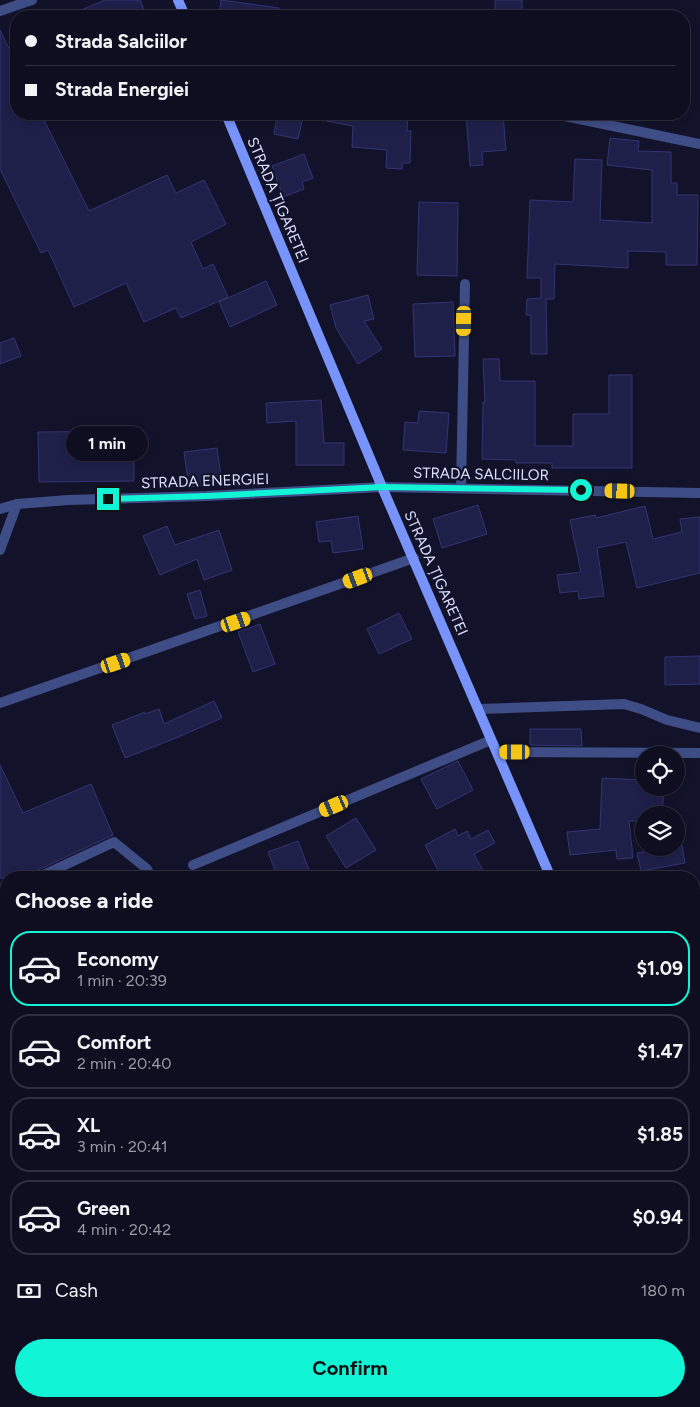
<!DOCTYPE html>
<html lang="en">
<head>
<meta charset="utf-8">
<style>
	:root { --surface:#0e0e20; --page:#1c1c2d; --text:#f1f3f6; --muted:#9b9ca5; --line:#2e2e3e; --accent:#12f4d6 }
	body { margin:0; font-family:Figtree,sans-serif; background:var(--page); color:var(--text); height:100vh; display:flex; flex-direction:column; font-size:19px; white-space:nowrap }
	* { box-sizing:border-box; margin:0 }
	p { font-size:16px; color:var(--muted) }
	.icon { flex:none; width:28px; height:28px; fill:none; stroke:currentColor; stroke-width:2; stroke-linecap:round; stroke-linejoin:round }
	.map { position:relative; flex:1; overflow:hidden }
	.panel { position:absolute; left:0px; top:871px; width:700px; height:536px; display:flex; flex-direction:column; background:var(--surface); border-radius:20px 20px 0 0; box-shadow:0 2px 8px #0003,0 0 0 1px var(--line) }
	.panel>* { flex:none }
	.hud { position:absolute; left:10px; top:10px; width:680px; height:110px; border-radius:20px; box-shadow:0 2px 8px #0003,0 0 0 1px var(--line); display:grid; align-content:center; height:110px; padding:0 15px; background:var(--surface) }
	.controls { position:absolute; left:635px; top:746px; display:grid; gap:10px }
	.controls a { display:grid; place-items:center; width:50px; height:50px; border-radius:50%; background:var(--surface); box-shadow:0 2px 8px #0003,0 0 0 1px var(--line); font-size:25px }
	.end { position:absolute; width:22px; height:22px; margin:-11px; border:6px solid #12f4d6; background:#111; box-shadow:0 0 0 2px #111 }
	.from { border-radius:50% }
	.bubble { position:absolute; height:35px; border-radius:18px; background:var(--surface); box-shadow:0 2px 8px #0003,0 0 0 1px var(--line); font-size:16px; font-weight:700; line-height:35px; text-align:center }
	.car { position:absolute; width:15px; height:30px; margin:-15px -8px; border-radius:6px; box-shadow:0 0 4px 1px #0007; background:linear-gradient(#f5c518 24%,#345 0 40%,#f5c518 0 76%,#345 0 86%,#f5c518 0) }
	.hud b { display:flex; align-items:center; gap:18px; height:48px; font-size:19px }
	.hud b+b { border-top:1px solid var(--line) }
	.hud i { width:12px; height:12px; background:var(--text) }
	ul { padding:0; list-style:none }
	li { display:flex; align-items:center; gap:15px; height:75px; margin:0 10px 8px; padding:0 5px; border:2px solid var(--line); border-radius:20px }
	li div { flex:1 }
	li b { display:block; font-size:19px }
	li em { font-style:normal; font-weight:700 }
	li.current { border-color:var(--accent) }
	li>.icon { width:45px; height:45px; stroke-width:1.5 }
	h2 { padding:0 15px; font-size:22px; line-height:60px }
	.pay { display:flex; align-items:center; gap:12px; height:55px; padding:0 15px; font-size:19px }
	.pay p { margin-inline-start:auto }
	.button { display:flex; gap:10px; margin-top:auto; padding:10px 15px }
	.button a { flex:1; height:58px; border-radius:30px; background:var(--accent); color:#111; font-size:20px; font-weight:700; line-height:58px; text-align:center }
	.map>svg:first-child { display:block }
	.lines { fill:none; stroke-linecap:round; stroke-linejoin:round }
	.stream { stroke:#0e3047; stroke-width:5 }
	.building { fill:#1f204a; stroke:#323475 }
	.service { stroke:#3f4d86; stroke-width:10 }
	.minor { stroke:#3f4d86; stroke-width:10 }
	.secondary { stroke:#7893f9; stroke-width:10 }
	.route { stroke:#12f4d6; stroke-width:6 }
	.labels { text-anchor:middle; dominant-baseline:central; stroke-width:4.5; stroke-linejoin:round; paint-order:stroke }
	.street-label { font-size:15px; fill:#dce0fd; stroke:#12132a }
</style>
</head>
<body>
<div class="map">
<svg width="700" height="1407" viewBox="0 0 700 1407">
	<rect width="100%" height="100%" fill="#12132a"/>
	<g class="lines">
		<path class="stream" d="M 161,1407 L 169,1401"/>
	</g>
	<path class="building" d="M 105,0 L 140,0 L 147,16 L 67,16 Z
		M 221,0 L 279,8 L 278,16 L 219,16 Z
		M 495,0 L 522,0 L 522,16 L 495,16 Z
		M 0,30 L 16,63 L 16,114 L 41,114 L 89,211 L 167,175 L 176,193 L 204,180 L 226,224 L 191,242 L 203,269 L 213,264 L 228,297 L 181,318 L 176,308 L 144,322 L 126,283 L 74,307 L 48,250 L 41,253 L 0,169 Z
		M 326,114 L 408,114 L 407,131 L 411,131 L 410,163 L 402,163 L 402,169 L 386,168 L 387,150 L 352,147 L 353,126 L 326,121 Z
		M 466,114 L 503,114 L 506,150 L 482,152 L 483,165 L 470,166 Z
		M 277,116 L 302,121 L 298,139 L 274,134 Z
		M 610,138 L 639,141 L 638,151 L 671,152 L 671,183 L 677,183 L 677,195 L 698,195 L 697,265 L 666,265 L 666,252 L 628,251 L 628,268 L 555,264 L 554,299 L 546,299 L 547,354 L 531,354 L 531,315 L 526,315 L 527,299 L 541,298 L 541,278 L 527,278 L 530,200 L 573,202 L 575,159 L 602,160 L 600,220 L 652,223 L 652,170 L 607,165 Z
		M 304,154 L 313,178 L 302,182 L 304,189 L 283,197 L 272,166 Z
		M 419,202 L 458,203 L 457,276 L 417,275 Z
		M 266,281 L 277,305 L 230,327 L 219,302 Z
		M 368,295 L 374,319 L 364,321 L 382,349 L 358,364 L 336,328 L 330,305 Z
		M 453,302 L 455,356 L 415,357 L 413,304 Z
		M 14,338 L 21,356 L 0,364 L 0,343 Z
		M 483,359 L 499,359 L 500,381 L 535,381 L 535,446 L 573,446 L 573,414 L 609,414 L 609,375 L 632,375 L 632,468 L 552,468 L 552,463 L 516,463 L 516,460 L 482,459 L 483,402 L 485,402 Z
		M 321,400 L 324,443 L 344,443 L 344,465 L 296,465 L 296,421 L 267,423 L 266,403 Z
		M 419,411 L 449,413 L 446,453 L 403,450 L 405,422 L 418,423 Z
		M 134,431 L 134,481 L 39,482 L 38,432 Z
		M 217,448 L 222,483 L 189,487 L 184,452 Z
		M 478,505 L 487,534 L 442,548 L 433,519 Z
		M 645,506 L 653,539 L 682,532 L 680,519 L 700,517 L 700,573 L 637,588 L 626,542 L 597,548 L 604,596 L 579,599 L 578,591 L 560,593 L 557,575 L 581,572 L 570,520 L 595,515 L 596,518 Z
		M 358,516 L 363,549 L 333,553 L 331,541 L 319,542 L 316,522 Z
		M 167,526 L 175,545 L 219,530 L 232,570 L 204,580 L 197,559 L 160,575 L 143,536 Z
		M 200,590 L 207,616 L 195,619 L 187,594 Z
		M 399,613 L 412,639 L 379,654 L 367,629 Z
		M 260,624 L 275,664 L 253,672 L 238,632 Z
		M 700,656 L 700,684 L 665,685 L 665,657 Z
		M 214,701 L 222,718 L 171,740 L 125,758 L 112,725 L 145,712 L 145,714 L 159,709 L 164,724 Z
		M 530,729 L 581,729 L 582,746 L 530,745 Z
		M 458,761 L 473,790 L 437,809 L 421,779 Z
		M 0,765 L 23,813 L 91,784 L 113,835 L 21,878 L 0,878 Z
		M 602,778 L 643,780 L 644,788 L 664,788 L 662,815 L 644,815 L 644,819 L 641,819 L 641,821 L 629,821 L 633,858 L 617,859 L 616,850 L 570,855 L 567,832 L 600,829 Z
		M 356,818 L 376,850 L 346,868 L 326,836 Z
		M 455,829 L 458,836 L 467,831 L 471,839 L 488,830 L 495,843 L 474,854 L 487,878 L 442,878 L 425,845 Z
		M 298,841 L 312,878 L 278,878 L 268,852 Z
		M 682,845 L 685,863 L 641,871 L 637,853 Z"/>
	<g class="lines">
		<path class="service" d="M 0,11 L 32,0
			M 0,550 L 17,504
			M 479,709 L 624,704 L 641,709 L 667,720 L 700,728
			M 37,878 L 114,842 L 147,869 L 151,878
			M 0,894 L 6,891
			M 0,993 L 6,991
			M 694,1013 L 700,1012"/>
		<path class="minor" d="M 555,114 L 700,144
			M 461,488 L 465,284
			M 0,509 L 17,504 L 68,500 L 207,496 L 382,487 L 700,493
			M 0,703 L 414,558
			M 497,752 L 700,753
			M 193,865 L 491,740
			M 694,1239 L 700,1274
			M 90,1407 L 99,1401"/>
		<path class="secondary" d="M 178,0 L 185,16
			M 226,114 L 382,487 L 551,878
			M 694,1106 L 700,1108"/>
	</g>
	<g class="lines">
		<path class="route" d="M 108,499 L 207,496 L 382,487 L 581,490"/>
	</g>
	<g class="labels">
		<g class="street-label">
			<text transform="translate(278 200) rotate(67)">STRADA ȚIGARETEI</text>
			<text transform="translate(481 474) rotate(1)">STRADA SALCIILOR</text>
			<text transform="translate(205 481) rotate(-2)">STRADA ENERGIEI</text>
			<text transform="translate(436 573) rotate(66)">STRADA ȚIGARETEI</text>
		</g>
	</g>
</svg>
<div class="controls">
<a><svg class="icon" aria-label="locate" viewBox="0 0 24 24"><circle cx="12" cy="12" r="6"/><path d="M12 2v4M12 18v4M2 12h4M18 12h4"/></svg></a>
<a><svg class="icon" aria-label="layers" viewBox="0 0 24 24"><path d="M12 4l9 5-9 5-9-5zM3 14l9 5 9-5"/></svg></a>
</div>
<i class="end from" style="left:581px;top:490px"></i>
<i class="end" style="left:108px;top:499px"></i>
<div class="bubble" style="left:66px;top:426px;width:82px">1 min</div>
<i class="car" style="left:464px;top:321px;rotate:181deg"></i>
<i class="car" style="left:620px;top:491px;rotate:271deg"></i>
<i class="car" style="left:358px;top:578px;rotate:250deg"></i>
<i class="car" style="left:236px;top:622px;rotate:71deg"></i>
<i class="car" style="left:116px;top:663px;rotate:71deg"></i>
<i class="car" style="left:515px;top:752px;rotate:270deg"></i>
<i class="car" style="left:334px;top:806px;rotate:247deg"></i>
<div class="hud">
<b><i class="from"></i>Strada Salciilor</b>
<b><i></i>Strada Energiei</b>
</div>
<section class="panel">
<h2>Choose a ride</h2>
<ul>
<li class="current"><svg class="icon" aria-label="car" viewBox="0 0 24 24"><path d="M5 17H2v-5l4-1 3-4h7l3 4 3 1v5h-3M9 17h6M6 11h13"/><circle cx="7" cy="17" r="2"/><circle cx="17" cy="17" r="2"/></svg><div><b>Economy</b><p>1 min · 20:39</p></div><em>$1.09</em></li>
<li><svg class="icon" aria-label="car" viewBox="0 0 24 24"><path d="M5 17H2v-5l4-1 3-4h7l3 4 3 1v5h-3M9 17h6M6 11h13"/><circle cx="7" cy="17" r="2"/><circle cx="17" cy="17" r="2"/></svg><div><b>Comfort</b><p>2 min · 20:40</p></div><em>$1.47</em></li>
<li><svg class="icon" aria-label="car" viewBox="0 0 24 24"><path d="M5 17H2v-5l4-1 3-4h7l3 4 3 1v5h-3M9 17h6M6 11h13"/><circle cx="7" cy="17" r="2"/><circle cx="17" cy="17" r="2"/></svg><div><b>XL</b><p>3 min · 20:41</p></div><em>$1.85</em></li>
<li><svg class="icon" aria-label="car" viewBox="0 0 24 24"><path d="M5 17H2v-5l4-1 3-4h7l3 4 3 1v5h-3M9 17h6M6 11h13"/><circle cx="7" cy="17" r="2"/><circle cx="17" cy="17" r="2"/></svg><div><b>Green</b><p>4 min · 20:42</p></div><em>$0.94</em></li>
</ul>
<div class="pay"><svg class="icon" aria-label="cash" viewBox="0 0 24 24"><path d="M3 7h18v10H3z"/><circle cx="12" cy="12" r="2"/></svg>Cash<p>180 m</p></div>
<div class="button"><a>Confirm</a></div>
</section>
</div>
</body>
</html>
